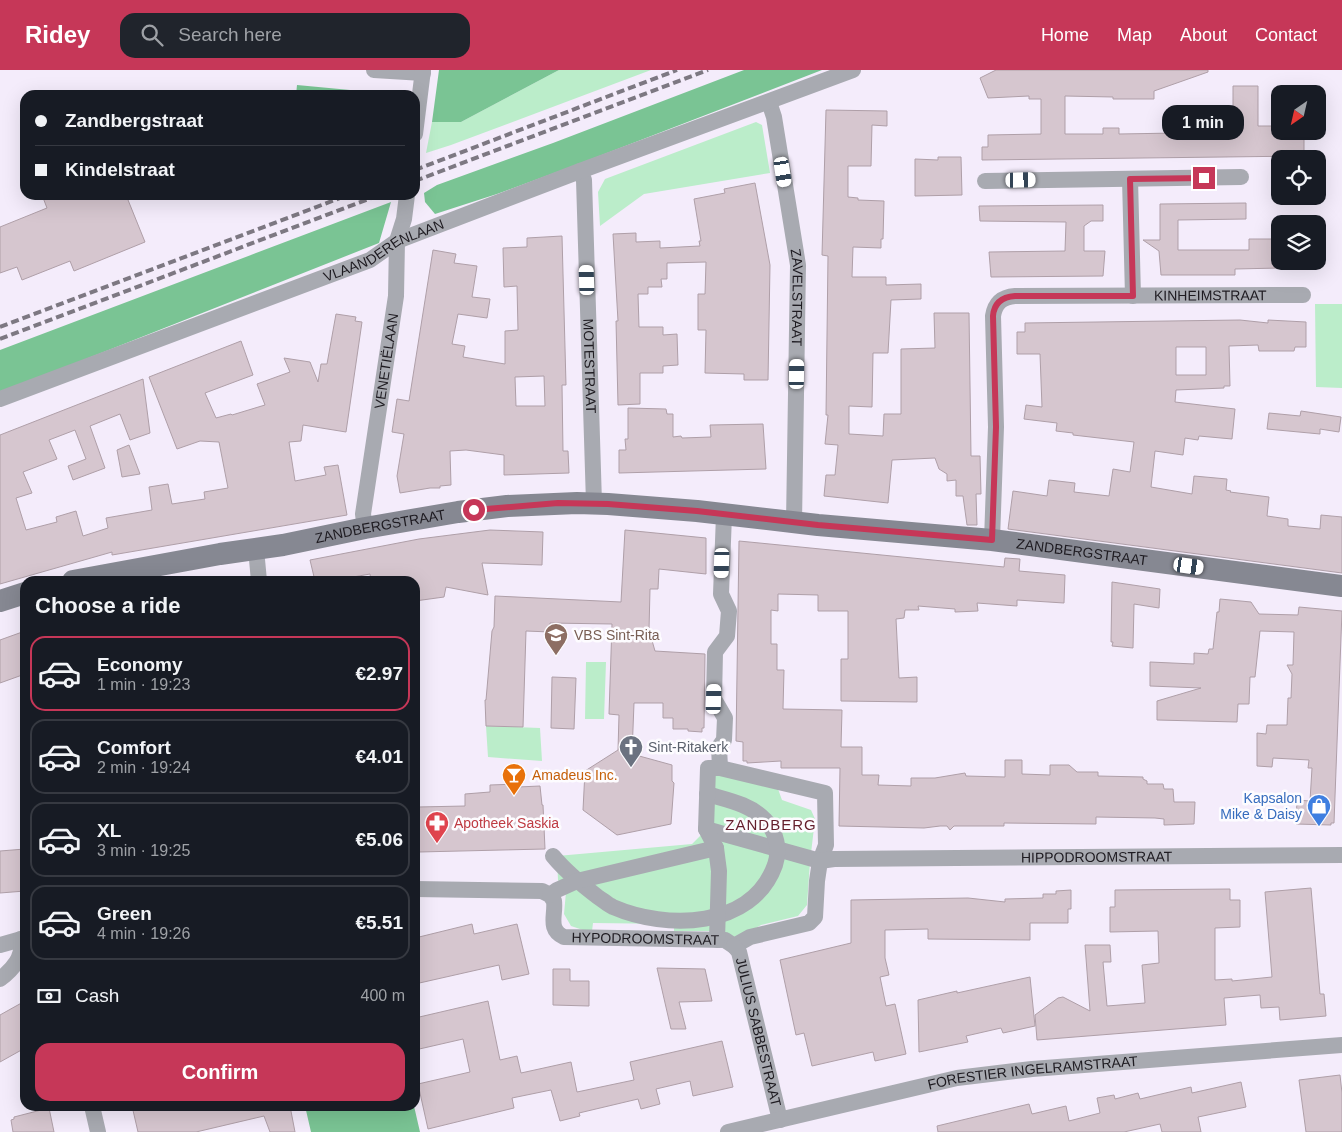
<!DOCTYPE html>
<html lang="en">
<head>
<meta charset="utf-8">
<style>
	:root { --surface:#171b24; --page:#20242c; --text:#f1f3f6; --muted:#9ea1a6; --line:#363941; --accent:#c63758 }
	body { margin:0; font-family:Helvetica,sans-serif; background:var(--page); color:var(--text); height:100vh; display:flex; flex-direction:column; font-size:19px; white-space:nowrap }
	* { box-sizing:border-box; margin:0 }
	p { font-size:16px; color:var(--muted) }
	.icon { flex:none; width:28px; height:28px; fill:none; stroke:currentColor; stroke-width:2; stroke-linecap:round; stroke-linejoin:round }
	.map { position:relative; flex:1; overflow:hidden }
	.panel { position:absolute; left:20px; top:506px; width:400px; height:535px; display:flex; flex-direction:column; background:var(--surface); border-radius:15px; box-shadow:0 5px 20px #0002 }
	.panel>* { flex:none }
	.hud { position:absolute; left:20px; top:20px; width:400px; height:110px; border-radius:15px; box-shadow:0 5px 20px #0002; display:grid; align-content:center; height:110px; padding:0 15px; background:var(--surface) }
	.needle { width:32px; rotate:214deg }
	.tools { position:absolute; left:1271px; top:15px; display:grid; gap:10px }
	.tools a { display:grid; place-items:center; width:55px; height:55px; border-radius:10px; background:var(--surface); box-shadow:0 5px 20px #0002; font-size:25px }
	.end { position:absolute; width:22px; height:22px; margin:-11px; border:6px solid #c63758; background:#fff; box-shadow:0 0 0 2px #fff }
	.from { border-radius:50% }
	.bubble { position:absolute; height:35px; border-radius:15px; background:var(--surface); box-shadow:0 5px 20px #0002; font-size:16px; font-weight:700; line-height:35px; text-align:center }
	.car { position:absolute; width:15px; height:30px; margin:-15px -8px; border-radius:6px; box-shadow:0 0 4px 1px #0007; background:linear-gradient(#fff 24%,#345 0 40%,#fff 0 76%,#345 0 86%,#fff 0) }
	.hud b { display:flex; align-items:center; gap:18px; height:48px; font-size:19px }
	.hud b+b { border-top:1px solid var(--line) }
	.hud i { width:12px; height:12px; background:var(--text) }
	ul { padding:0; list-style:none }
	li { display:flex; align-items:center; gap:15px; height:75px; margin:0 10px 8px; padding:0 5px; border:2px solid var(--line); border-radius:15px }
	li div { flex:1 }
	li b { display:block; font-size:19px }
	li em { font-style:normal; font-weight:700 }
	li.selected { border-color:var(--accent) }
	li>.icon { width:45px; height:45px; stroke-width:1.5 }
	h2 { padding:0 15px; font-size:22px; line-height:60px }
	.pay { display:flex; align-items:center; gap:12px; height:55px; padding:0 15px; font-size:19px }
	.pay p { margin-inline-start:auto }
	.cta { display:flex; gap:10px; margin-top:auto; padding:10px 15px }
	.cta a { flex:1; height:58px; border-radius:15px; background:var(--accent); color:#fff; font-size:20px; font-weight:700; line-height:58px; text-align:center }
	header { display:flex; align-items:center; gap:30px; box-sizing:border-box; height:70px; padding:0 25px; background:var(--accent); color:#fff }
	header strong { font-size:24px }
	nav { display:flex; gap:28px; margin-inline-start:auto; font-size:18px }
	.search { width:350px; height:45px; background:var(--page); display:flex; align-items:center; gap:12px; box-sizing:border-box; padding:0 18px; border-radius:15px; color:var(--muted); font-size:19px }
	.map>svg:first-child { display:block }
	.green { fill:#bbedca }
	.forest { fill:#7ac494 }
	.building { fill:#d6c6cf; stroke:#af9fa8; fill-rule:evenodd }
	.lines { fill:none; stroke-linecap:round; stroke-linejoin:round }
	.street { stroke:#a8aab1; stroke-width:16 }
	.secondary { stroke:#868892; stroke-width:22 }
	.rail { stroke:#7d7882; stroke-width:4; stroke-dasharray:8 4; stroke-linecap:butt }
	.route { stroke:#c63758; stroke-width:6 }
	.labels { text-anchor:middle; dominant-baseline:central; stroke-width:5; stroke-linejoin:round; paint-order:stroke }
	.street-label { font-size:14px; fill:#1e1b21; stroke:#fdfcff }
	.education-label { font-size:14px; fill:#785e54; stroke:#fdfcff; text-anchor:start }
	.worship-label { font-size:14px; fill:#5b616d; stroke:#fdfcff; text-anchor:start }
	.food-label { font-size:14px; fill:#c56008; stroke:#fdfcff; text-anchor:start }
	.shop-label { font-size:14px; fill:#366cbe; stroke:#fdfcff; text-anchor:end }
	.health-label { font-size:14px; fill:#be3a42; stroke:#fdfcff; text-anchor:start }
	.neighbourhood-label { font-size:15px; letter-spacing:1px; fill:#641e2c; stroke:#fdfcff }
</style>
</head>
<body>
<header>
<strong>Ridey</strong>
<div class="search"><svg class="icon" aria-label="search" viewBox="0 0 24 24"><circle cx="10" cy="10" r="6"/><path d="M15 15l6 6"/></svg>Search here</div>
<nav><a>Home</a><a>Map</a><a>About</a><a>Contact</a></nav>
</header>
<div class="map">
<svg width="1342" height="1062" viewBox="0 0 1342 1062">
	<rect width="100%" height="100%" fill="#f4ecfb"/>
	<path class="green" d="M 559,0 L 651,0 L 451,75 L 426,83 L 432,52 L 461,52 Z
		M 756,52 L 762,55 L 770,103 L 644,124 L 600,156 L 598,122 L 605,109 Z
		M 1315,234 L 1342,234 L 1342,318 L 1316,317 Z
		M 586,592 L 606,592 L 604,649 L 585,649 Z
		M 486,656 L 540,658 L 542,691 L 488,687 Z
		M 705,695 L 778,719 L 782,730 L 811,740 L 815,749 L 810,792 L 807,835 L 798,846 L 761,855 L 738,868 L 714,861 L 674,861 L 674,854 L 593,853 L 592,861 L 586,861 L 571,856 L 564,844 L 566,822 L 558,810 L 557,786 L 692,774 L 704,762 Z"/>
	<path class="forest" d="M 439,0 L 559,0 L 461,52 L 432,52 Z
		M 744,0 L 822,0 L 576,95 L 497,124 L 435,144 L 425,132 L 424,123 L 437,115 L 553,73 Z
		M 297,15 L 382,23 L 385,25 L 296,25 Z
		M 391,132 L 379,173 L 0,323 L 0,280 Z
		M 305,1036 L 414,1036 L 420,1062 L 311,1062 Z"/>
	<path class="building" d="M 996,0 L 1208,0 L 1208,2 L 1154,21 L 1154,29 L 1113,29 L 1113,27 L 1065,26 L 1065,64 L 1103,64 L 1103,58 L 1119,58 L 1119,64 L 1233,62 L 1233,16 L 1258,16 L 1258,56 L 1280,56 L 1280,61 L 1304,61 L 1304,86 L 982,90 L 982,77 L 988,77 L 988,65 L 1041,64 L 1041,29 L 1029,29 L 1029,26 L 988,28 L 980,8 Z
		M 826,40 L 887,41 L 887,56 L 872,55 L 871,96 L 848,96 L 848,127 L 858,128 L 858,130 L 884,131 L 883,169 L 881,169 L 881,178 L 853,177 L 852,207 L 886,207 L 886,215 L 921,214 L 921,229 L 891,230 L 888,283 L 873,283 L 872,337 L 849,336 L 849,364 L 883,366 L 884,344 L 901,344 L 901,279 L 935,278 L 934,243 L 969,243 L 971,386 L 980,386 L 981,424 L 976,424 L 977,455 L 967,455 L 963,426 L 956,426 L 956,410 L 947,411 L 947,404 L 939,399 L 935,388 L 892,390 L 888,433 L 824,426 L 826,405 L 835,405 L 838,375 L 825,374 L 828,345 L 826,345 L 828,186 L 822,185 Z
		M 938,87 L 961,87 L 962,125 L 915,126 L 915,89 L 938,90 Z
		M 755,113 L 770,195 L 768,310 L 744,310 L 744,304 L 705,303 L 706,260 L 698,260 L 698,224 L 705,224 L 706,192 L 667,193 L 667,209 L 661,209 L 662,217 L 648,217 L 648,224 L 638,224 L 639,257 L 663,257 L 663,265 L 677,264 L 678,295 L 663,296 L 663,303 L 640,303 L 640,334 L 618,335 L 616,251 L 618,251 L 613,164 L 636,163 L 636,172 L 660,171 L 660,178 L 700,176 L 699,171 L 701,171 L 694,129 L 725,123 L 724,119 Z
		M 42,125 L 126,125 L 145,172 L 74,201 L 70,191 L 22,210 L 17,197 L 0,203 L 0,157 L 47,138 Z
		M 1246,133 L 1246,149 L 1178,150 L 1178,180 L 1249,180 L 1249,169 L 1280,169 L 1280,198 L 1235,199 L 1235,205 L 1161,205 L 1159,181 L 1143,170 L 1160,170 L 1160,134 Z
		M 1103,135 L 1103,151 L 1091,151 L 1084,156 L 1084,181 L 1105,181 L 1103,206 L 991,207 L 989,182 L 1065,181 L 1066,152 L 980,151 L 979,136 Z
		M 562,166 L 566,315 L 562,315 L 563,381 L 568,381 L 569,403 L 504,405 L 504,385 L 466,380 L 450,381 L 451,415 L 440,416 L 440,418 L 430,418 L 400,423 L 397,406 L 404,364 L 392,362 L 397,329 L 409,331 L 433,180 L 456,184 L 454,193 L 477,196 L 472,227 L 490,229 L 487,248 L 458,244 L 452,274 L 465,276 L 463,287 L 505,294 L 505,261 L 518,260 L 517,216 L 504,217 L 503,178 L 527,177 L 527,168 ZM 544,306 L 545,336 L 516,336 L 515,307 Z
		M 336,244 L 356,247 L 355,251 L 362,252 L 346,362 L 303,355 L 301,371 L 289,372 L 295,411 L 326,405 L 324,397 L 338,395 L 347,445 L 112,485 L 112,482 L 0,514 L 0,365 L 143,309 L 150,363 L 130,370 L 120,344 L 90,356 L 105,398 L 73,410 L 68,396 L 86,389 L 75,360 L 49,370 L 57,389 L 23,402 L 32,423 L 16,428 L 26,460 L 57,452 L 56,447 L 76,441 L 83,466 L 108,458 L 106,448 L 152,440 L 149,417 L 168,414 L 172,434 L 205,429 L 204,422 L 228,418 L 219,372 L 200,371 L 177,379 L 149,307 L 241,271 L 253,305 L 205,323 L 216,348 L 231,344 L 232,345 L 265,335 L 257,314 L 290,302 L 284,288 L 310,292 L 318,312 L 321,294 L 327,294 Z
		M 1240,250 L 1268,253 L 1268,250 L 1306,252 L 1306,277 L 1295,277 L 1294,281 L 1259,281 L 1258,275 L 1229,276 L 1230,316 L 1224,316 L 1224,318 L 1176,320 L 1175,332 L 1235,339 L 1232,369 L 1199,366 L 1198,370 L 1185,368 L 1183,385 L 1155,381 L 1151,417 L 1192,424 L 1194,406 L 1227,409 L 1226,420 L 1231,421 L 1230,422 L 1269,427 L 1267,446 L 1288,449 L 1288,456 L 1320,459 L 1321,445 L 1342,447 L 1342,503 L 1008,459 L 1013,421 L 1047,426 L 1049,410 L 1075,413 L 1074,422 L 1109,426 L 1113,399 L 1130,402 L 1134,372 L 1073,365 L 1073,363 L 1056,361 L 1057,353 L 1024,349 L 1026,335 L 1042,337 L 1040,284 L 1017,284 L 1017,262 L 1025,262 L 1025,253 ZM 1176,277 L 1206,277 L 1206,305 L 1176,305 Z
		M 628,338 L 666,339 L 667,344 L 673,344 L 673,367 L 681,366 L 682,368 L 711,367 L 710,355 L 763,354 L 766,399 L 619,403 L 619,380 L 626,380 L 625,369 L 628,369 Z
		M 1301,341 L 1341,347 L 1339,362 L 1320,359 L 1320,364 L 1267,359 L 1269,343 L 1300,346 Z
		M 129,375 L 140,404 L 122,407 L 117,380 Z
		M 490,460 L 543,462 L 542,495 L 482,493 L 488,525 L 446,517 L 444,527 L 415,531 L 415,511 L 371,511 L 370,504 L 342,509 L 342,511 L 315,511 L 310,490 L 419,469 Z
		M 625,460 L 706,468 L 706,504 L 659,499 L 658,519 L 650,519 L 649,560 L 655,581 L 705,584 L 704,658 L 702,658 L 702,662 L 688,661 L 688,659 L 673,659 L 673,648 L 663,648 L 663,633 L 634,633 L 632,684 L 672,695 L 672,711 L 674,713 L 671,754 L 617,765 L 583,740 L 585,701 L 618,680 L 619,645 L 609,644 L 612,554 L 550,553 L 550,562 L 526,561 L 523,657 L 486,656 L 485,630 L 486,630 L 492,561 L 494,557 L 495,526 L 621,532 Z
		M 739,471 L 1004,497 L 1005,488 L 1020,489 L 1019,501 L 1065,505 L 1064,533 L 1017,530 L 1017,536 L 977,533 L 978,541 L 955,542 L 955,539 L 918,536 L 919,540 L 905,540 L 904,548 L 896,549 L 899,608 L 917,607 L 917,632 L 841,631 L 841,589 L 848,589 L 848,541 L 818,541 L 818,525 L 778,524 L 778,541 L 771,540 L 771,574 L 777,574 L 777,600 L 784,600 L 783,639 L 842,640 L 841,677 L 862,677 L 862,705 L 879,705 L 878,715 L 911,716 L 911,708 L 935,708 L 965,703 L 966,706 L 1005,707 L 1005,690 L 1022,690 L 1022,704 L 1050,705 L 1050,695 L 1069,695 L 1077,702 L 1098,702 L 1098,706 L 1143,707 L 1143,709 L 1147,711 L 1147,714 L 1163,714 L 1164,719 L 1173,719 L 1174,732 L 1195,732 L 1194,754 L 1164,755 L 1164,749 L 1155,748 L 1096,747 L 1096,754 L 1004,753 L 1004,756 L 954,756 L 950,760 L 947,756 L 940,756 L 924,758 L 839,756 L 840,698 L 781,698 L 781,691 L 747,693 L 747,691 L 743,691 L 743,672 L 736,671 Z
		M 1112,512 L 1160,519 L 1159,538 L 1134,534 L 1133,578 L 1112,576 L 1113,572 L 1111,572 Z
		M 1220,529 L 1251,532 L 1259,544 L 1298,545 L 1299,537 L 1342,541 L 1334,753 L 1331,753 L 1331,755 L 1296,754 L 1297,730 L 1310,731 L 1312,698 L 1308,698 L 1309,690 L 1273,688 L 1272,697 L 1257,696 L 1257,663 L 1266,664 L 1267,655 L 1287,655 L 1288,628 L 1291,628 L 1292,604 L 1287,595 L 1293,595 L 1294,562 L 1260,561 L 1255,607 L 1250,607 L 1249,634 L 1238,634 L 1237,652 L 1157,650 L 1157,631 L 1201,618 L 1150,616 L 1150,592 L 1194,594 L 1194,583 L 1208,584 L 1209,579 L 1213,579 L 1217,542 L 1219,542 Z
		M 25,561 L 25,604 L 0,613 L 0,570 Z
		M 552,607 L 576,608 L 574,659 L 551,658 Z
		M 517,714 L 518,717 L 540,716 L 542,735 L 543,735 L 545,779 L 419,782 L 418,737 L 465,736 L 465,724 L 490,722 L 490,715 Z
		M 25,779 L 25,821 L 0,823 L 0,781 Z
		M 1311,818 L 1320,924 L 1324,924 L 1326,946 L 1280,950 L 1279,937 L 1261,938 L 1260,925 L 1224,928 L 1226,955 L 1037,970 L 1035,945 L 1058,928 L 1063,927 L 1090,941 L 1085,875 L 1110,875 L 1111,892 L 1103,892 L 1107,936 L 1145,933 L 1142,895 L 1159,893 L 1158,861 L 1110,862 L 1110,837 L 1115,837 L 1115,820 L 1230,819 L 1230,830 L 1240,830 L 1240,857 L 1215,858 L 1215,910 L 1232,909 L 1232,911 L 1272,907 L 1265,822 Z
		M 1071,820 L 1071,839 L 1068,839 L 1068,853 L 1030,853 L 1030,870 L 928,869 L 928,859 L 885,860 L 885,888 L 889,905 L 880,907 L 886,936 L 895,934 L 906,984 L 875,991 L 873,982 L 812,996 L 804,963 L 796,965 L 780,890 L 851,873 L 851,830 L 968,828 L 1005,832 L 1005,829 L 1043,828 L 1043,824 L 1056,824 L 1056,821 Z
		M 472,854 L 474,864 L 517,854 L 529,904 L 502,910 L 499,895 L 415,914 L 415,868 Z
		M 657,898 L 705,899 L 712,931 L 679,932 L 686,959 L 671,959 Z
		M 553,899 L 570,899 L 570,911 L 589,911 L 589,936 L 553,935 Z
		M 1030,907 L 1035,956 L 1003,963 L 1001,958 L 966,966 L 968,972 L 919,982 L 918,930 L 957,921 L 957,923 Z
		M 25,931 L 25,978 L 0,992 L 0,945 Z
		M 488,931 L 500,990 L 517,986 L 521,1003 L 571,992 L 577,1022 L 634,1010 L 630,992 L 722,971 L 733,1017 L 693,1026 L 690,1011 L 656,1019 L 660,1034 L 641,1039 L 638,1029 L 579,1043 L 580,1046 L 560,1051 L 551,1020 L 512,1028 L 514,1038 L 428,1059 L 418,1014 L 470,1002 L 463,969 L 415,980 L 415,948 Z
		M 1340,1005 L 1342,1023 L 1342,1062 L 1306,1062 L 1299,1010 Z
		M 1241,1012 L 1246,1037 L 1198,1047 L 1201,1062 L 1162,1062 L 1160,1054 L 1124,1062 L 938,1062 L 937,1056 L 1029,1034 L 1032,1044 L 1066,1036 L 1069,1051 L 1100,1043 L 1097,1028 L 1114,1025 L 1115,1029 L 1138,1023 L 1140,1029 L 1191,1017 L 1192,1023 Z
		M 132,1036 L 290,1036 L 295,1062 L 270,1062 L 264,1046 L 196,1062 L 138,1062 Z
		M 49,1038 L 54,1062 L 13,1062 L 11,1050 L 14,1049 L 14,1047 Z"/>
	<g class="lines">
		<g class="street">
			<path d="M 374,0 L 423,3"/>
			<path id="s1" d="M 769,32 L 774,47 L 798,195 L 794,453"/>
			<path d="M 415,64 L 423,0"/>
			<path id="s2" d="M 580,101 L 584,110 L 594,433"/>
			<path d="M 1130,109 L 1133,226"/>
			<path d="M 985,111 L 1241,107"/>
			<path id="s3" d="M 0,329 L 370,190 L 397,171 L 580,101 L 853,0"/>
			<path id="s4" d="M 365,458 L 363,444 L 396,226 L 397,171 L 404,149 L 407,125"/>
			<path id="s5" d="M 992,470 L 996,357 L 993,246 C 995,233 1002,227 1015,226 L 1303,225"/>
			<path d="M 256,479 L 259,511"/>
			<path d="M 706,759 L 820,791 L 826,775 L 825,723 L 720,698"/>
			<path d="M 553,786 C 566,802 581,814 598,827 C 603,830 608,835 613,837 C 666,860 752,859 775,795 C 780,780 777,762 765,750 C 750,734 727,730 707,724"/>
			<path id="s6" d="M 415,819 L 542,821 L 550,825 L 554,831 C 556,845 547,859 564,867 L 725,870 L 734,876 L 750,867 L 809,853 L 815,847 L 817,811 L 820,791 L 834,789 L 1342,785"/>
			<path d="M 550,825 L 557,820 L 577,811 L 716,778"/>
			<path d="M 717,870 L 719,801 L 716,778 L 706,759 L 708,698 L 720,698 L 719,677 L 724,670 L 725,648 L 714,629 L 715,582 L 727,566 L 729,541 L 721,524 L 724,445"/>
			<path d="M 0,875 L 25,868"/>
			<path id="s7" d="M 734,876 L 739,882 L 780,1050"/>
			<path d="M 0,909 C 13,899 24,887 21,869"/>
			<path d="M 92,1036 L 98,1062"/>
			<path id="s8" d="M 728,1062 L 957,1008 L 1032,999 L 1342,975"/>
		</g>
		<g class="secondary">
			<path id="s9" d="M 73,511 L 220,484 L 283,475 L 365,458 L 458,442 L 507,436 L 577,433 L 608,434 L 697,441 L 818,455 L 992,470 L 1342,516"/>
			<path d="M 0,531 L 25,523"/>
		</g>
		<path class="rail" d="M 415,100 L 677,0
			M 415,111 L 708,0
			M 0,257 L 348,125
			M 0,269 L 379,125"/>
	</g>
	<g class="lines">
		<path class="route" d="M 474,440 L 558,433 L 608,434 L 697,441 L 818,455 L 992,470 L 996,357 L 993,246 C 994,233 1002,227 1015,226 L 1133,226 L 1130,109 L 1204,108"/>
	</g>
	<defs>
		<g id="school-pin" transform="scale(1.25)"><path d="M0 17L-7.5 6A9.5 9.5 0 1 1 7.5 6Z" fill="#8d6e63" stroke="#fdfcff"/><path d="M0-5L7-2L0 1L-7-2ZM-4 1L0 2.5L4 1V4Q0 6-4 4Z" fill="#fff"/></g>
		<g id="church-pin" transform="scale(1.25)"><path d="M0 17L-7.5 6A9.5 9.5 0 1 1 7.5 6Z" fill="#6b7280" stroke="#fdfcff"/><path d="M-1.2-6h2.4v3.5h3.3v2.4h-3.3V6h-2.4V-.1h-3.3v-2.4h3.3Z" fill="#fff"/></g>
		<g id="bar-pin" transform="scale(1.25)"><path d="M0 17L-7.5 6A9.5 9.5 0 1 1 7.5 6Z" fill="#e8710a" stroke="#fdfcff"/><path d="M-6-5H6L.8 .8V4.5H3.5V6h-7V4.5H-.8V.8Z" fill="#fff"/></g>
		<g id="shop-pin" transform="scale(1.25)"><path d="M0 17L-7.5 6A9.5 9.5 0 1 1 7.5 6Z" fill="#3f7fe0" stroke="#fdfcff"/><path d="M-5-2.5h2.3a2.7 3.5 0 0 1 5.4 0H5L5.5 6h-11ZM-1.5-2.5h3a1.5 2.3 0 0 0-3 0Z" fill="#fff"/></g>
		<g id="pharmacy-pin" transform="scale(1.25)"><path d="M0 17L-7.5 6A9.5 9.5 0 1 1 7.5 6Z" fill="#e0444e" stroke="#fdfcff"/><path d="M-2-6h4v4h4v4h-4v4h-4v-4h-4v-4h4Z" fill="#fff"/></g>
	</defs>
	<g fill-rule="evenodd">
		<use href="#school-pin" x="556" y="565"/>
		<use href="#church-pin" x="631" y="677"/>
		<use href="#bar-pin" x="514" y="705"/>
		<use href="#shop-pin" x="1319" y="736"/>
		<use href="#pharmacy-pin" x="437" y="753"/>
	</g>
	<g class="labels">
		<g class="street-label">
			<text stroke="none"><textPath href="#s3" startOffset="412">VLAANDERENLAAN</textPath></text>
			<text stroke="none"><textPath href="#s5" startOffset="452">KINHEIMSTRAAT</textPath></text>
			<text stroke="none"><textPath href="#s1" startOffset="198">ZAVELSTRAAT</textPath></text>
			<text stroke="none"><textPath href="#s4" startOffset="169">VENETIËLAAN</textPath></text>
			<text stroke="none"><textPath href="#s2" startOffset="196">MOTESTRAAT</textPath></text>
			<text stroke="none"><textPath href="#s9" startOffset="312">ZANDBERGSTRAAT</textPath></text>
			<text stroke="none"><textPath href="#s9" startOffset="1018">ZANDBERGSTRAAT</textPath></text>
			<text stroke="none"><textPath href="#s6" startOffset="776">HIPPODROOMSTRAAT</textPath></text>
			<text stroke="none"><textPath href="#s6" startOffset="265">HYPODROOMSTRAAT</textPath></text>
			<text stroke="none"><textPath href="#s7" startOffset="90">JULIUS SABBESTRAAT</textPath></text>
			<text stroke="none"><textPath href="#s8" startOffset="311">FORESTIER INGELRAMSTRAAT</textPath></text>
		</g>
		<g class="education-label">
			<text x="574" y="565">VBS Sint-Rita</text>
		</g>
		<g class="worship-label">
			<text x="648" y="677">Sint-Ritakerk</text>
		</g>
		<g class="food-label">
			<text x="532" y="705">Amadeus Inc.</text>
		</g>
		<g class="shop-label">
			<text x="1302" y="728">Kapsalon<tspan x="1302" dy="16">Mike &amp; Daisy</tspan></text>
		</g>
		<g class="health-label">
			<text x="454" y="753">Apotheek Saskia</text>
		</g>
		<g class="neighbourhood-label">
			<text x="771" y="754">ZANDBERG</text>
		</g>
	</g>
</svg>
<div class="tools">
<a><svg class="needle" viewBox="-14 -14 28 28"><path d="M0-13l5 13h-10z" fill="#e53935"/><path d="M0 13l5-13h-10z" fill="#9ea1a6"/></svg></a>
<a><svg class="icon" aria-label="locate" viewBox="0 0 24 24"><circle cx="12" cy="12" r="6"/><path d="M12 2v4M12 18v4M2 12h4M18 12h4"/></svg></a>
<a><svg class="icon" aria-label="layers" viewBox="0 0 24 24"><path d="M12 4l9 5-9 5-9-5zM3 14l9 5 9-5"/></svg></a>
</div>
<i class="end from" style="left:474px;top:440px"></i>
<i class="end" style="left:1204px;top:108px"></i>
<div class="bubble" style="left:1162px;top:35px;width:82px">1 min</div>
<i class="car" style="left:783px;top:102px;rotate:171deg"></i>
<i class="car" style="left:1021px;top:110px;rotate:89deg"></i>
<i class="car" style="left:587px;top:210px;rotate:358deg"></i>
<i class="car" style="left:797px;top:304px;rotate:1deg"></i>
<i class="car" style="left:722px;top:493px;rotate:182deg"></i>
<i class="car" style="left:1189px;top:496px;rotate:98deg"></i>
<i class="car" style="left:714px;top:629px;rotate:2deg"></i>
<div class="hud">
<b><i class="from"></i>Zandbergstraat</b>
<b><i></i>Kindelstraat</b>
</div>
<section class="panel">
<h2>Choose a ride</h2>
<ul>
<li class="selected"><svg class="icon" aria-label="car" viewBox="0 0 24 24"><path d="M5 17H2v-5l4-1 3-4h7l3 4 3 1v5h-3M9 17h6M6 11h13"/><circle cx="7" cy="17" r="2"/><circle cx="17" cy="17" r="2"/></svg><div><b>Economy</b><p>1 min · 19:23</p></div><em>€2.97</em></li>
<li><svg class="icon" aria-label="car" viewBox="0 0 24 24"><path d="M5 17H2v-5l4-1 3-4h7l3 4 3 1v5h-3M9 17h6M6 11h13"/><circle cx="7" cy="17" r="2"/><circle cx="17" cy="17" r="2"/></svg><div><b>Comfort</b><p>2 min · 19:24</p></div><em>€4.01</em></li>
<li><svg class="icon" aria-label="car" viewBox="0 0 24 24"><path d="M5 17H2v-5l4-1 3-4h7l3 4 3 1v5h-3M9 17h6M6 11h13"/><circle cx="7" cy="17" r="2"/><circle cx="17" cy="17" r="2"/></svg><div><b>XL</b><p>3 min · 19:25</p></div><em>€5.06</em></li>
<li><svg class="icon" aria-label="car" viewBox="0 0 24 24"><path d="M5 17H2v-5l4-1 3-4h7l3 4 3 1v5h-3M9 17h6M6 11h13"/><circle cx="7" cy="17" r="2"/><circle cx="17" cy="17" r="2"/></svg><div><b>Green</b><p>4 min · 19:26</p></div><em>€5.51</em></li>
</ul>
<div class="pay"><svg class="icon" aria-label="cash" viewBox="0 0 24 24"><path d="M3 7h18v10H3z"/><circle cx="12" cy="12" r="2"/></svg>Cash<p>400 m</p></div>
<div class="cta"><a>Confirm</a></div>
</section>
</div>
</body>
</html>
